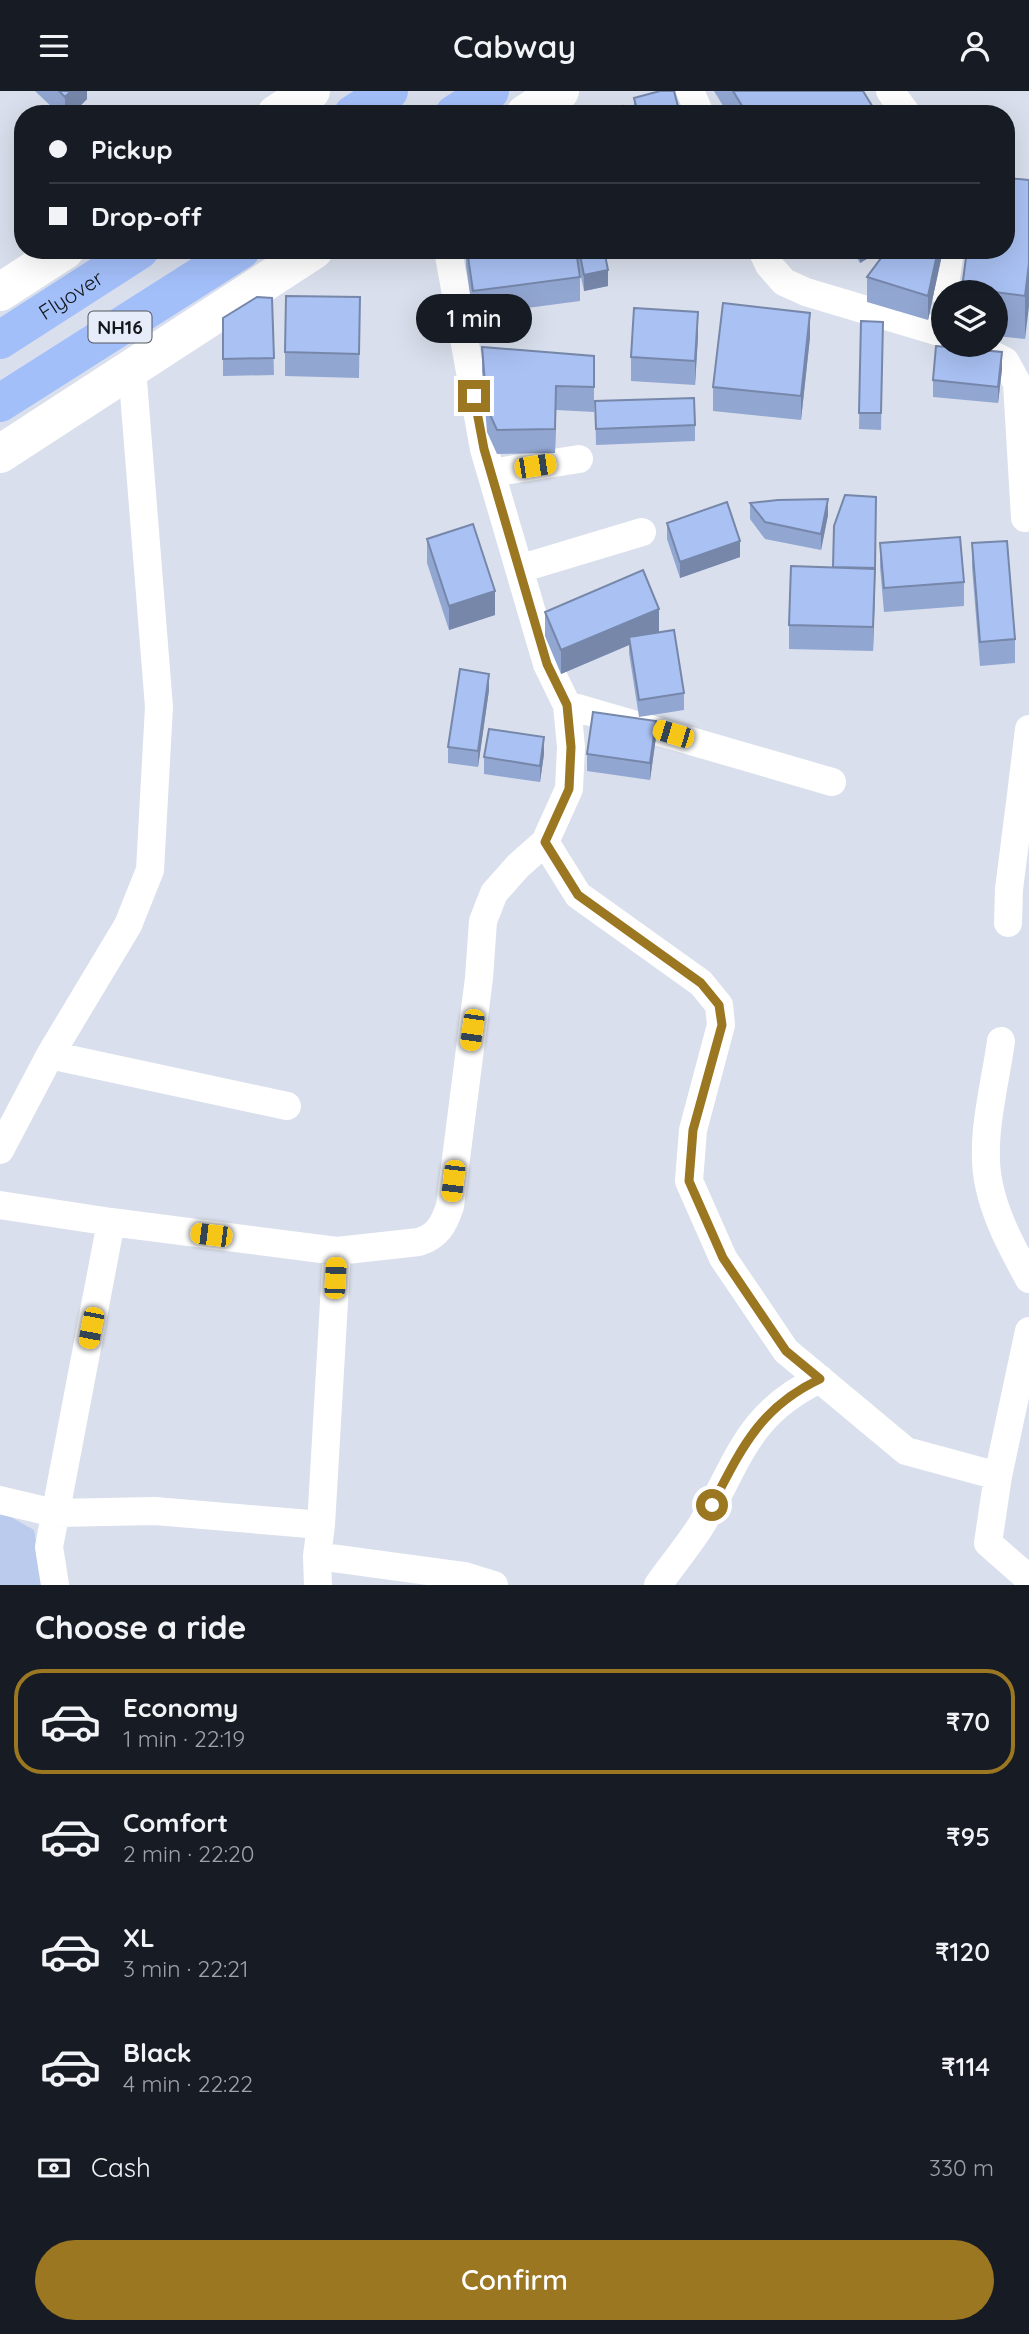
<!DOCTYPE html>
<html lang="en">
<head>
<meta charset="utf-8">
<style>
	:root { --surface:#171b24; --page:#242831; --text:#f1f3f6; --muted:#9ea1a6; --line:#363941; --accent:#9b7722 }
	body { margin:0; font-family:Quicksand,sans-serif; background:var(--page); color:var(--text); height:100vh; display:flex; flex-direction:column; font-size:26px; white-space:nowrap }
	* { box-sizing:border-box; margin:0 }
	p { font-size:23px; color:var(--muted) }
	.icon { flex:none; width:38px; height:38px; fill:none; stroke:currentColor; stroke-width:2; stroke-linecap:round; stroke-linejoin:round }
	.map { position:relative; height:1494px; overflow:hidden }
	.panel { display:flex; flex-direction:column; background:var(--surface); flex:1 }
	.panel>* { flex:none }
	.hud { position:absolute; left:14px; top:14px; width:1001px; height:154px; border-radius:28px; box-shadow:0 7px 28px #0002; display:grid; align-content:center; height:154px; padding:0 35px; background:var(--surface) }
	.fabs { position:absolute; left:931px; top:189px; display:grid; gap:14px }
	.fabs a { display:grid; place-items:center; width:77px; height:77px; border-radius:50%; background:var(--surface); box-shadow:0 7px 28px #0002; font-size:35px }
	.end { position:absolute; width:32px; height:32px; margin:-16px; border:9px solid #9b7722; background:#fff; box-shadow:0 0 0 4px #fff }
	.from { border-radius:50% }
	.bubble { position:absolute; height:49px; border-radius:24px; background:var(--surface); box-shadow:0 7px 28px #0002; font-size:23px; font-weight:600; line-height:49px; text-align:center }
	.car { position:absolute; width:21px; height:42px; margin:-21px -10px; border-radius:9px; box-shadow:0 0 5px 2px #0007; background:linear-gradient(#f5c518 24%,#345 0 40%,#f5c518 0 76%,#345 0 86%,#f5c518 0) }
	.hud b { display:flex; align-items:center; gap:24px; height:66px; font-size:26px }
	.hud b+b { border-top:2px solid var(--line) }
	.hud i { width:18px; height:18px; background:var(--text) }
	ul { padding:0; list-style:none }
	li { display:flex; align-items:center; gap:21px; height:105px; margin:0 14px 10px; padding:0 21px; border:4px solid transparent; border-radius:28px }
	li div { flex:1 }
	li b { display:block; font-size:26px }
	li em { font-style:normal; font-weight:600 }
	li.current { border-color:var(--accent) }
	li>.icon { width:63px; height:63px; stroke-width:1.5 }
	h2 { padding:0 35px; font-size:32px; line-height:84px }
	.pay { display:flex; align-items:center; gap:18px; height:77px; padding:0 35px; font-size:26px }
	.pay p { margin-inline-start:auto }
	.action { display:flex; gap:14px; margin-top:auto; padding:14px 35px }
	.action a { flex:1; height:80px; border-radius:42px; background:var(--accent); color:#fff; font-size:28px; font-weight:600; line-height:80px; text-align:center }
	header { display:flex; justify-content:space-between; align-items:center; height:91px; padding:0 35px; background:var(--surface); font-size:32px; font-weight:600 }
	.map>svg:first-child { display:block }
	.green { fill:#bbcbed }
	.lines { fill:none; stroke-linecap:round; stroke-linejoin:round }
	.street { stroke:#fff; stroke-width:28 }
	.secondary { stroke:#fff; stroke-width:38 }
	.highway { stroke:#a3bffa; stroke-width:38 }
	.wall { fill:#91a6d1 }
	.shaded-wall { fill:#7687aa }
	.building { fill:#a9c1f3; stroke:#7687aa; stroke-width:2 }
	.route { stroke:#9b7722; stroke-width:9 }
	.labels { text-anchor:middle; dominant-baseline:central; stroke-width:6; stroke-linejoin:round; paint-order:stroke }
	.shield { fill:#e6ecf9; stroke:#53575e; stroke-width:2 }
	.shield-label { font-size:19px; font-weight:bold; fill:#14171b }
	.street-label { font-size:21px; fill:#14171b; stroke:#e6ecf9 }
</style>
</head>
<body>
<header><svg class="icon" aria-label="menu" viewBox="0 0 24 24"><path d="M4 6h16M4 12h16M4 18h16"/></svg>Cabway<svg class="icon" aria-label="person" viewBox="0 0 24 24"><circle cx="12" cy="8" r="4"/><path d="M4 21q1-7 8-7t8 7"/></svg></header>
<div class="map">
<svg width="1029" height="1494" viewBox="0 0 1029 1494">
	<rect width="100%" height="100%" fill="#d9dfec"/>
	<path class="green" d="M 0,1420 L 34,1439 L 44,1494 L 0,1494 Z"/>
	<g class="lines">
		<path class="street" d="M 690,0 L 700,23
			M 890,0 L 907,23
			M 448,159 L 484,358 L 547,573 L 567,614 L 571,656 L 569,698 L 545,751 L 578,804 L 701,892 L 719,914 L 721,934 L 693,1039 L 689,1090 L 723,1167 L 786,1260 L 906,1360 L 998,1385 L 988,1452 L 1029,1488
			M 762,159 L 769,174 L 784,191 L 806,201 L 943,242
			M 944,201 L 950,159
			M 973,254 L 1005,270 L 1017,292 L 1025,427
			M 491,382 L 579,368
			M 519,478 L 642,441
			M 567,614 L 832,691
			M 1029,638 L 1021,704 L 1029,707
			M 1008,832 L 1009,798 L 1021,704
			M 1001,950 C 995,995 979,1049 989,1094 C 996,1128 1013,1158 1029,1188
			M 50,964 L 287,1015
			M 0,1059 L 50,964 L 128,834 L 150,779 L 159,616 L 132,277
			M 0,1114 L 111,1131 L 49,1456 L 55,1494
			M 337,1160 L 419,1151 C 438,1145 444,1133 450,1115 L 479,887 L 483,830 L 494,802 L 518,775 L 545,751
			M 998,1385 L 1029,1240
			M 0,1409 L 55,1422 L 155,1420 L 321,1434 L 337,1160 L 111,1131
			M 321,1434 L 317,1465 L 465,1485 L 494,1494
			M 317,1465 L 318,1494
			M 658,1494 C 672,1474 689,1454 702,1433 C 739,1370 747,1322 820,1288"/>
		<path class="secondary" d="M 276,23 L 311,0
			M 525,23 L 560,0
			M 0,201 L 65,159
			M 0,363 L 314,159"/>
		<g class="highway">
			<path d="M 353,23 L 389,0"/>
			<path d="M 454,23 L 490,0"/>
			<path id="s1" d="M 0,249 L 140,159"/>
			<path d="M 0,312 L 241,159"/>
		</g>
	</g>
	<path class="wall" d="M 35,0 L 87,0 L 87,8 L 72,23 L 48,23 L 54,18 Z
		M 714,0 L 863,0 L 877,23 L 728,23 Z
		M 634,7 L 680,23 L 634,23 Z
		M 1029,89 L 1025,248 L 996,245 L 996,201 L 962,201 L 962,197 Z
		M 466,159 L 604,159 L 608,195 L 584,200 L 579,176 L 580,186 L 580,210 L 473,224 L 466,175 Z
		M 610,159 L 628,159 L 611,161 Z
		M 852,159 L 882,159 L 860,172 Z
		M 943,159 L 928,229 L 867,211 L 867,186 Z
		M 360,206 L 359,287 L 285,285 L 285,261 Z
		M 272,207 L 274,284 L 223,285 L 223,227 Z
		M 861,230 L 883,247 L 881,339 L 859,338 Z
		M 698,245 L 695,294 L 631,290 L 631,266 Z
		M 810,246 L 801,329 L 713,320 L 713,296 Z
		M 482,256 L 594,296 L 594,321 L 556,319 L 555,362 L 497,363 L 487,341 L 482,280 Z
		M 1002,278 L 998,312 L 933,306 L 933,289 Z
		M 595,310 L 695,334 L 695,350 L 596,354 Z
		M 876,406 L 875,502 L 873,560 L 789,558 L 789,534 L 833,476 Z
		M 750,412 L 828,424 L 821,459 L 765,448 L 750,428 Z
		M 667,432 L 740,466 L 680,487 L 667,448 Z
		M 427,448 L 495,524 L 449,539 L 427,472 Z
		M 880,452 L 964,491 L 964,515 L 884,521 L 880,476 Z
		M 972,452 L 1015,548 L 1015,572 L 980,575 L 972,476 Z
		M 545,521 L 659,541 L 684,602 L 684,619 L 639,626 L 629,562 L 629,554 L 561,583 L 545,545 Z
		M 489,599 L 478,676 L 448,672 L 448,656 Z
		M 656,646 L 650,689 L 587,680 L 587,663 Z
		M 544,663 L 540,691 L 484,683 L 484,666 Z"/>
	<path class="shaded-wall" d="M 71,0 L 87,0 L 87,8 L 72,23 L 65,23 L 65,6 Z
		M 860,159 L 882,159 L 860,172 Z
		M 938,159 L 943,159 L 928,229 L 928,205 Z
		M 1029,172 L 1029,215 L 1025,248 L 1025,205 Z
		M 608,179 L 608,195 L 584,200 L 584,184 Z
		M 698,221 L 698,245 L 695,294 L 695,270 Z
		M 810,222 L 810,246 L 801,329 L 801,305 Z
		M 1002,261 L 1002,278 L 998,312 L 998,296 Z
		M 556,295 L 556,319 L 555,362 L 555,338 Z
		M 828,408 L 828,424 L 821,459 L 821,443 Z
		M 740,450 L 740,466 L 680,487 L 680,471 Z
		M 875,492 L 873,560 L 873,536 Z
		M 495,500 L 495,524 L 449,539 L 449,515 Z
		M 659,518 L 659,542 L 629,546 L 629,554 L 561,583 L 561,559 Z
		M 489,583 L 489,599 L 478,676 L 478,660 Z
		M 656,630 L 656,646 L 650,689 L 650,672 Z
		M 544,646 L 544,663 L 540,691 L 540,675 Z"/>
	<path class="building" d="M 59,0 L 71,0 L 65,6 Z
		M 660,0 L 674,0 L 680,23 L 638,23 L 634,7 Z
		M 733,0 L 863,0 L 877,23 L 747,23 Z
		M 623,15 L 625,23 L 593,23 Z
		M 56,16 L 62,23 L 48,23 Z
		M 1006,87 L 1029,89 L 1029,172 L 1025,205 L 962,197 L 967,159 L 1006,159 Z
		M 467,159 L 576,159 L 580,186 L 473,200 Z
		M 579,159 L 604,159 L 608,179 L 584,184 Z
		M 887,159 L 938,159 L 928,205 L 867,186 Z
		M 286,205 L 360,206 L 359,263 L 285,261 Z
		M 257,206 L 272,207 L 274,267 L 223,268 L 223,227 Z
		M 723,212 L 810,222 L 801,305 L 713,296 Z
		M 634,217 L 698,221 L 695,270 L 631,266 Z
		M 861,230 L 883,231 L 881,322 L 859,322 Z
		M 936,255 L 1002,261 L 998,296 L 933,289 Z
		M 482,256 L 594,265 L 594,296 L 556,295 L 555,338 L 497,339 L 487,317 Z
		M 694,307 L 695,334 L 596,338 L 595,310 Z
		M 845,404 L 876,406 L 875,477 L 833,476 L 834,435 Z
		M 828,408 L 821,443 L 765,431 L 750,412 L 778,409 Z
		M 727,411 L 740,450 L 680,471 L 667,432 Z
		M 473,433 L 495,500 L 449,515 L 427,448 Z
		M 960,446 L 964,491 L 884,497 L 880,452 Z
		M 1007,450 L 1015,548 L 980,551 L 972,452 Z
		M 791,475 L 875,478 L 873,536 L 789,534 Z
		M 643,479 L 659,518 L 561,559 L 545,521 Z
		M 674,539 L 684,602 L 639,609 L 629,546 Z
		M 460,578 L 489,583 L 478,660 L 448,656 Z
		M 593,621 L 656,630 L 650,672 L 587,663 Z
		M 489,638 L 544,646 L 540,675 L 484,666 Z"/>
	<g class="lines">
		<path class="route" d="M 474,305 L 484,358 L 547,573 L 567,614 L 571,656 L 569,698 L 545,751 L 578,804 L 701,892 L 719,914 L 722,934 L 693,1039 L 689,1090 L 723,1167 L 786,1260 L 820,1288 C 760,1316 741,1358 712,1414"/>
	</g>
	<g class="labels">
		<rect class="shield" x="88.5" y="220.5" width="63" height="31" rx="5"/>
		<g class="shield-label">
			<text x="120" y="236">NH16</text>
		</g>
		<g class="street-label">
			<text stroke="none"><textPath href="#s1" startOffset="84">Flyover</textPath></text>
		</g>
	</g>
</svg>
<div class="fabs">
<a><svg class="icon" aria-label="layers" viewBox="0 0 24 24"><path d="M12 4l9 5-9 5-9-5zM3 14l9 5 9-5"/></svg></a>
</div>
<i class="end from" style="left:712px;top:1414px"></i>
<i class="end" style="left:474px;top:305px"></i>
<div class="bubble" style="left:416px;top:203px;width:116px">1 min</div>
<i class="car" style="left:535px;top:375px;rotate:81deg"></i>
<i class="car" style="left:673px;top:643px;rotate:287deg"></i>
<i class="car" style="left:472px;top:939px;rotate:188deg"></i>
<i class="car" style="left:453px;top:1090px;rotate:187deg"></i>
<i class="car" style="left:211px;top:1144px;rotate:277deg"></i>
<i class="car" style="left:335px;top:1187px;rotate:3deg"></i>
<i class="car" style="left:91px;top:1237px;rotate:191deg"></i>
<div class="hud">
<b><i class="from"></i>Pickup</b>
<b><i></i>Drop-off</b>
</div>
</div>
<section class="panel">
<h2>Choose a ride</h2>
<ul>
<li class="current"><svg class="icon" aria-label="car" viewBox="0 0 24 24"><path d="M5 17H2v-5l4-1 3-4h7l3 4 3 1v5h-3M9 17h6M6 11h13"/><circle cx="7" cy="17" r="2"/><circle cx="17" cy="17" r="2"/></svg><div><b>Economy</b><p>1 min · 22:19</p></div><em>₹70</em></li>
<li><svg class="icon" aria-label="car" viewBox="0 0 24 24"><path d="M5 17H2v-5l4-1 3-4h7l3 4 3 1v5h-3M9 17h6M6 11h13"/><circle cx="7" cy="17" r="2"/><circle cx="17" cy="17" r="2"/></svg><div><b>Comfort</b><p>2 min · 22:20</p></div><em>₹95</em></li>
<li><svg class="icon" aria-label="car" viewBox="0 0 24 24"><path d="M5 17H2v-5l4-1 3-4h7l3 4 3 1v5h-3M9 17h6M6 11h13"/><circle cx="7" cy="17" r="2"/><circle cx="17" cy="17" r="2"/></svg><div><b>XL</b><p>3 min · 22:21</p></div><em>₹120</em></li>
<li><svg class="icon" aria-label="car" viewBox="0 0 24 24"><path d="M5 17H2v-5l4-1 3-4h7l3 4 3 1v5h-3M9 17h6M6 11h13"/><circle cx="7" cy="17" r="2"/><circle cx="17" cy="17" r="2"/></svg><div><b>Black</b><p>4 min · 22:22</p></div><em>₹114</em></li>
</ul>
<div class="pay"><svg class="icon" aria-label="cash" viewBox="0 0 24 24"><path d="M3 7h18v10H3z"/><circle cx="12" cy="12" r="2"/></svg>Cash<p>330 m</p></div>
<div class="action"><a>Confirm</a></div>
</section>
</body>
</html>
